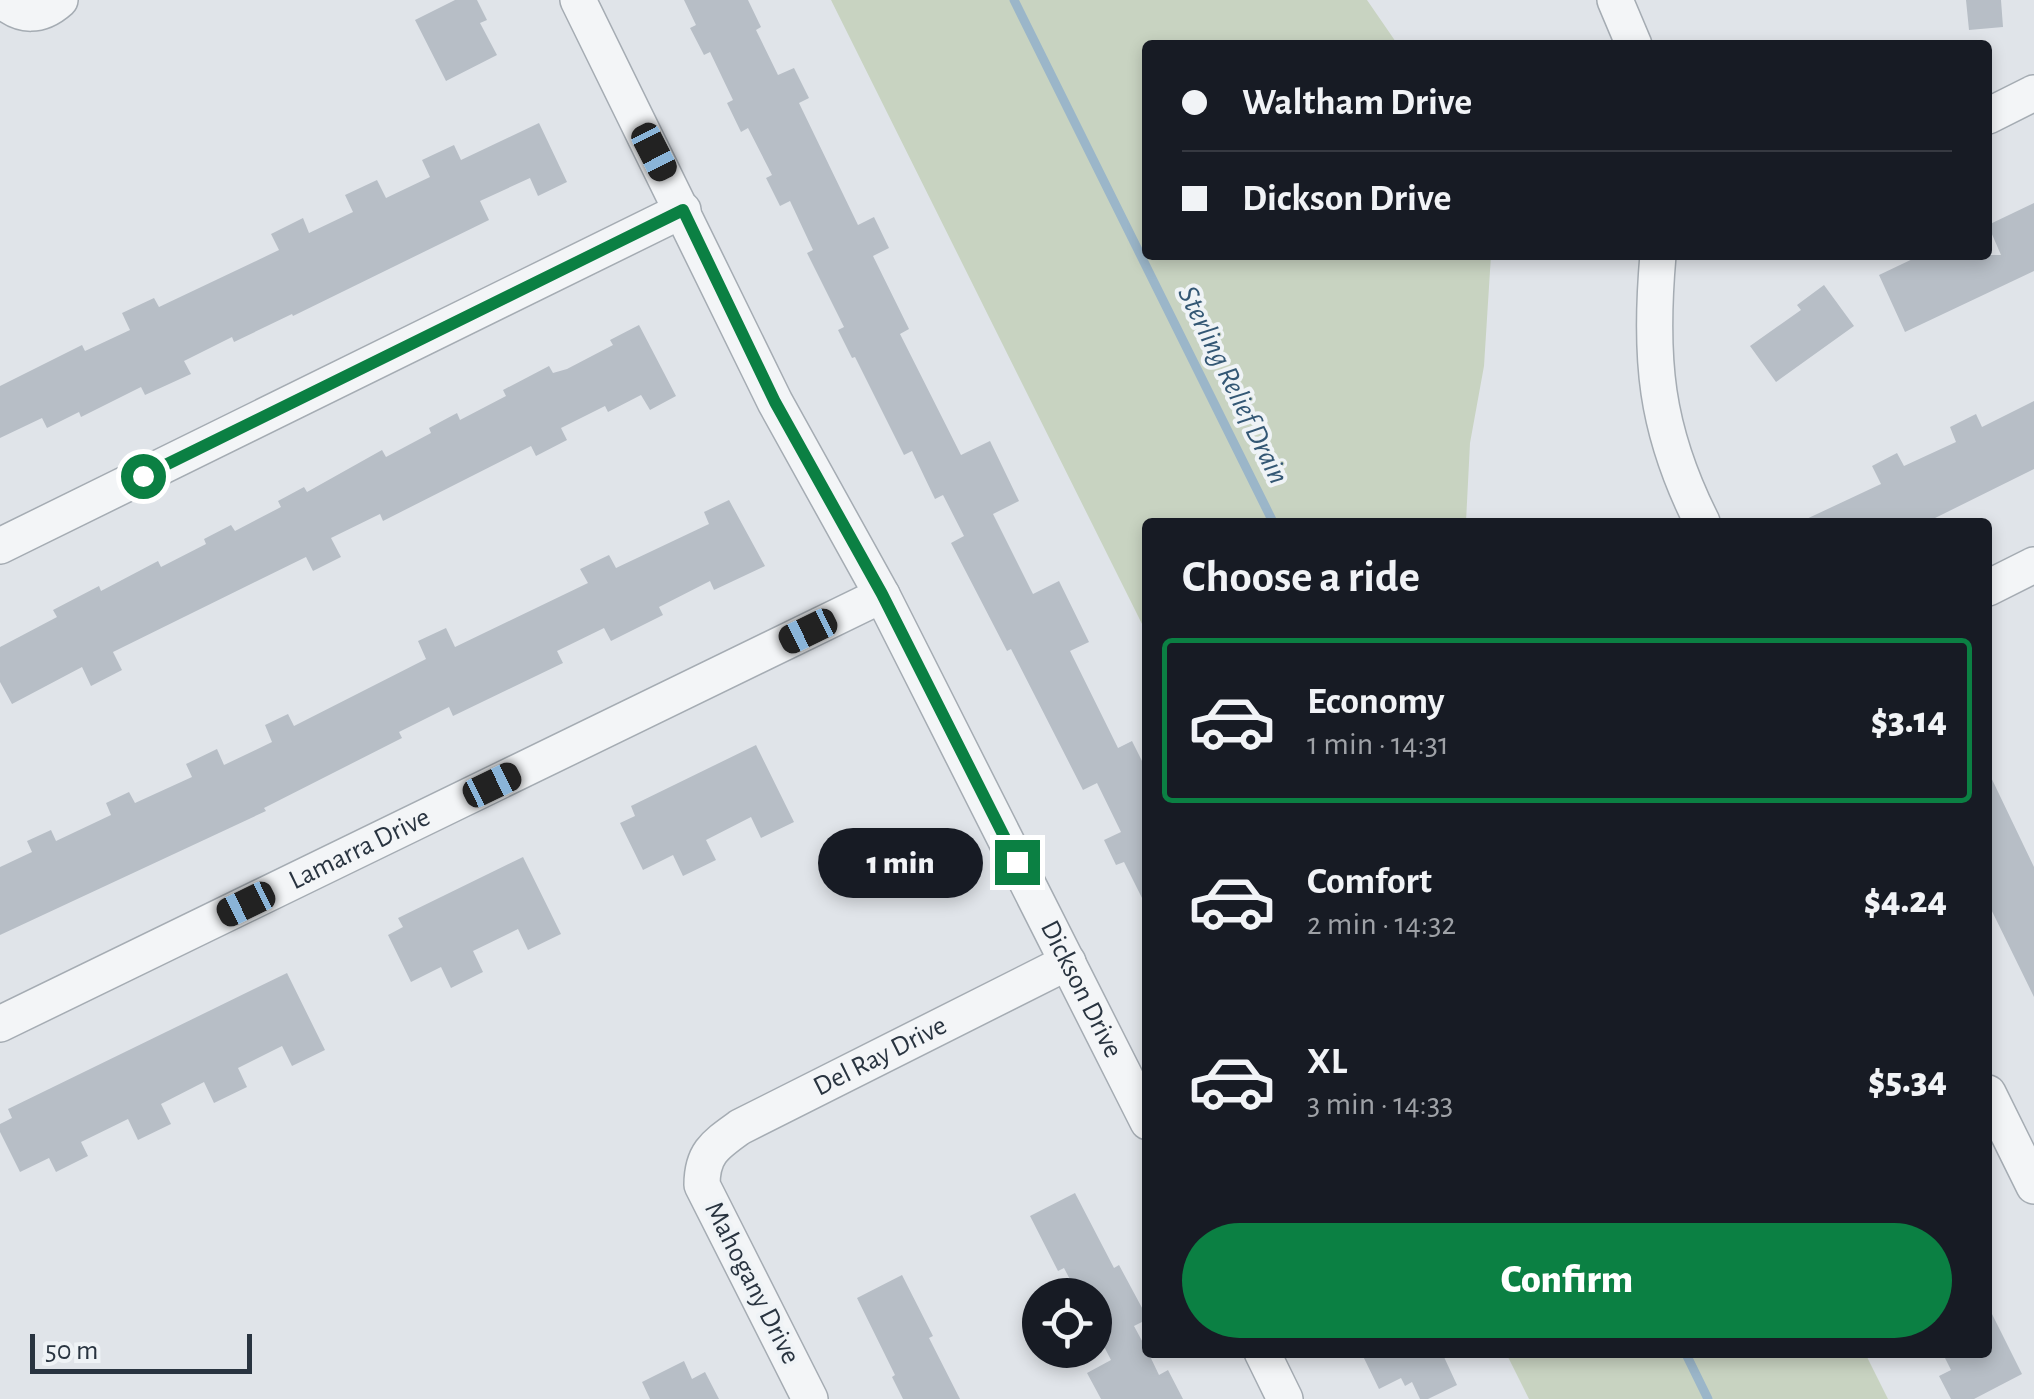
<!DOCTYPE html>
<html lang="en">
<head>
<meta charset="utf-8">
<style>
	:root { --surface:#171b24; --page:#20242c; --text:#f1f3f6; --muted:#9ea1a6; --line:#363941; --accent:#0b8043 }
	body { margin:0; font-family:"Alegreya Sans",sans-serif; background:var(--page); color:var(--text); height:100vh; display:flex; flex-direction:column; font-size:38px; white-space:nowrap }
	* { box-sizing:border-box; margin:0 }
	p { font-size:32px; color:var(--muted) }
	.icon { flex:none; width:55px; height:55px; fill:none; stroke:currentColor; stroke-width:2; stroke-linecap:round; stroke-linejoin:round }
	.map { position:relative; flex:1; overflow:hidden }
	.sheet { position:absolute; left:1142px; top:518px; width:850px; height:840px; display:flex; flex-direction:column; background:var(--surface); border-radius:10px; box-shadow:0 5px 15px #0003 }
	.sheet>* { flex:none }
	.top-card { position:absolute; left:1142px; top:40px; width:850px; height:220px; border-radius:10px; box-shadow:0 5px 15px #0003; display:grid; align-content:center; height:220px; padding:0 40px; background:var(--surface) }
	.tools { position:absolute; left:1022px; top:1278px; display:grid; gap:20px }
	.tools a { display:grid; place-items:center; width:90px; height:90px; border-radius:50%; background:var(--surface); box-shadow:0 5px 15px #0003; font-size:50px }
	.scale { position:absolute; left:30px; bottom:25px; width:222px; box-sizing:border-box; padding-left:10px; border:5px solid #293440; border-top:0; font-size:28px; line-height:35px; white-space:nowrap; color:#293440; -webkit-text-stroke:8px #eff3f6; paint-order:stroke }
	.end { position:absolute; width:45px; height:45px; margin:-22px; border:12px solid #0b8043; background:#fff; box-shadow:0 0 0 5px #fff }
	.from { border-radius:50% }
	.bubble { position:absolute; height:70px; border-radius:35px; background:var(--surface); box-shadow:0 5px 15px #0003; font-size:32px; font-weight:800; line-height:70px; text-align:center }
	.car { position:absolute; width:30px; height:60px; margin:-30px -15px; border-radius:12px; box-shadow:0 0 8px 2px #0007; background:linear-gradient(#222 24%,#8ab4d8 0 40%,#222 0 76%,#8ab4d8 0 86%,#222 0) }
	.top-card b { display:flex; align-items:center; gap:35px; height:95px; font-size:38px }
	.top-card b+b { border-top:2px solid var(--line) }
	.top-card i { width:25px; height:25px; background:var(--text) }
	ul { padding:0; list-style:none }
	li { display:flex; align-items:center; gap:30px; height:165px; margin:0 20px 15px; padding:0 20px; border:5px solid transparent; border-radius:10px }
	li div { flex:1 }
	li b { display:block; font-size:38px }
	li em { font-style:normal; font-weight:800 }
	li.selected { border-color:var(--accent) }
	li>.icon { width:90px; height:90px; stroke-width:1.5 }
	h2 { padding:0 40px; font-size:45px; line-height:120px }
	.cta { display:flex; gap:20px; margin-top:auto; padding:20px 40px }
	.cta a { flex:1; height:115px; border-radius:60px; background:var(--accent); color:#fff; font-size:40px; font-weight:800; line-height:115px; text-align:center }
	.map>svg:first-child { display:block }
	.green { fill:#c8d3c1 }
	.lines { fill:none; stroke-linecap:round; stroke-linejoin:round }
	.stream { stroke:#9bb6c9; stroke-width:9 }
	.building { fill:#b7bec6 }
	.street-casing { stroke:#a5acb3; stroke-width:38 }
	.street { stroke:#f3f5f7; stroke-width:35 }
	.route { stroke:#0b8043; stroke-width:12 }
	.labels { text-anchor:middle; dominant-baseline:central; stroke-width:8; stroke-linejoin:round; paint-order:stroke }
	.street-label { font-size:28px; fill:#293440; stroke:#eff3f6 }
	.water-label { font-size:30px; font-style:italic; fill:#335774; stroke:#eff3f6 }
</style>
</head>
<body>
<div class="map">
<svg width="2034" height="1399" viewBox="0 0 2034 1399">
	<rect width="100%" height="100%" fill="#e0e4e9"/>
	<path class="green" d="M 831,0 L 1367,0 L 1398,45 L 1148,45 L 1148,255 L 1491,255 L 1484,366 L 1470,443 L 1466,522 L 1148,522 L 1147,634 Z
		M 1506,1353 L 1865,1353 L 1888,1399 L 1529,1399 Z"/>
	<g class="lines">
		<path class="stream" d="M 1014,0 L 1273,522
			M 1685,1352 L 1708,1399"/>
	</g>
	<path class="building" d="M 455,0 L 477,0 L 487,20 L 480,23 L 497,55 L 446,81 L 415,20 Z
		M 684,0 L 748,0 L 761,27 L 756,30 L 778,75 L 794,68 L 809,98 L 799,103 L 858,225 L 874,217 L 889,248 L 873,256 L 909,329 L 900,334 L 961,455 L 990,441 L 1019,501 L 993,514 L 1033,594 L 1059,581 L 1089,642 L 1070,651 L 1118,748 L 1132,741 L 1148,773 L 1148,910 L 1124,862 L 1116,865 L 1104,840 L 1121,832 L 1097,783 L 1083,790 L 1011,649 L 1007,651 L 951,543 L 964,536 L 943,495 L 935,499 L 912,451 L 904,455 L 855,357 L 852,358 L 838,330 L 844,327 L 807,253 L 813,250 L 790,201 L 780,206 L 766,178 L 772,175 L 748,128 L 741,132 L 727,103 L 733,100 L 710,52 L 704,55 L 690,28 L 696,25 Z
		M 1966,0 L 2001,0 L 2003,27 L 1969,30 Z
		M 539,123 L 567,182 L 538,196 L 530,178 L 480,201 L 489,220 L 293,316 L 292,314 L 234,342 L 232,337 L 184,361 L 191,374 L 145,395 L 141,387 L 81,417 L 79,412 L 47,428 L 42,418 L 0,438 L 0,386 L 82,345 L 85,351 L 130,330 L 122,313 L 154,298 L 159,307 L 279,250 L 271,234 L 303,218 L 309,233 L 353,212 L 345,195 L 377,180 L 386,198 L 430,177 L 422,160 L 454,145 L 461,160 Z
		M 2034,203 L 2034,271 L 1905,332 L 1879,275 L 1921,255 L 2001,255 L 1988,225 Z
		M 1824,285 L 1854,326 L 1776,382 L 1750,346 L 1801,310 L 1797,305 Z
		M 639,325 L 676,396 L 650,410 L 641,395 L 608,412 L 605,406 L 561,428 L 567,440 L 536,456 L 531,446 L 383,521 L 380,514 L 331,538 L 341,557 L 313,571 L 306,557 L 113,652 L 122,670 L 91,686 L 82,667 L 12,704 L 0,682 L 0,647 L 57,617 L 53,610 L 99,586 L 101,591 L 158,561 L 161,567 L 206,544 L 204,539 L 231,525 L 235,531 L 281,507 L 278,501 L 304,487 L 307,492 L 382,450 L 386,457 L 431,433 L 429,428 L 457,413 L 460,420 L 506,396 L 503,390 L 549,366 L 553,373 L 567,369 L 613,345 L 610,340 Z
		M 2034,401 L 2034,469 L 1927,522 L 1800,522 L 1881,484 L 1872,466 L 1897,453 L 1904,466 L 1956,442 L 1950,427 L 1976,414 L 1982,427 Z
		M 729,500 L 765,566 L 714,590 L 710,581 L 659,607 L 663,615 L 611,641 L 604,628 L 557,651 L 563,663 L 453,716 L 449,707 L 399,732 L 402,738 L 264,808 L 266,811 L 0,935 L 0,867 L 32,852 L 27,841 L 51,830 L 56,841 L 111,815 L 106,803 L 129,792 L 135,803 L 192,777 L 186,764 L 217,749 L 224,765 L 272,742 L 265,725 L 288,714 L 294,726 L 426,659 L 418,641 L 446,628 L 455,647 L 588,583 L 580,569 L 609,555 L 616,568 L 709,524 L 704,512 Z
		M 756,745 L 794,822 L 761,838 L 751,817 L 706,840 L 716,860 L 683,876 L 673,855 L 643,870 L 620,823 L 635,816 L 631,806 Z
		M 1988,771 L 2034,867 L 2034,997 L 1988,903 Z
		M 523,857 L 561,934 L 528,950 L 518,929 L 473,951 L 483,972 L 451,988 L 441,967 L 411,982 L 388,935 L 403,927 L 398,918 Z
		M 287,973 L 325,1050 L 292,1066 L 282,1046 L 238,1068 L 247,1087 L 214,1103 L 204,1082 L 161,1104 L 171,1124 L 138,1140 L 128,1119 L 81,1142 L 88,1156 L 56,1172 L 49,1158 L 20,1172 L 0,1132 L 0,1124 L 12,1118 L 8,1109 Z
		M 1075,1193 L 1114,1268 L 1119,1265 L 1148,1319 L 1134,1326 L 1148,1352 L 1159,1375 L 1168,1370 L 1183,1399 L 1101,1399 L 1087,1373 L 1111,1360 L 1095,1329 L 1095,1295 L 1078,1295 L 1064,1268 L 1058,1271 L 1030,1216 Z
		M 902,1275 L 933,1336 L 929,1338 L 960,1399 L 903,1399 L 892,1377 L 895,1375 L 857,1298 Z
		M 1988,1306 L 2022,1374 L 1974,1399 L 1951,1399 L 1939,1376 L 1951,1370 L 1942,1352 L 1988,1352 Z
		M 1361,1352 L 1454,1352 L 1444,1357 L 1457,1385 L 1428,1399 L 1420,1399 L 1412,1382 L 1405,1386 L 1401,1378 L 1379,1389 Z
		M 684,1361 L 692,1379 L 705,1372 L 719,1399 L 650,1399 L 642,1382 Z"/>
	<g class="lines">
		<g class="street-casing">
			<g id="street">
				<path d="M 2,0 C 21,18 41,17 60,0"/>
				<path id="s1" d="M 578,0 L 775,402 L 882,595 L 1148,1122"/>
				<path d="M 1615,0 L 1634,45"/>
				<path d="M 1988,116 L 2034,93"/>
				<path d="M 1658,255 C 1649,358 1655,429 1702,522"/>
				<path d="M 0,546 L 683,210"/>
				<path d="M 1988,588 L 2034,565"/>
				<path id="s2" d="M 0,1024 L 882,595"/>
				<path d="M 1988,1093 L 2034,1186"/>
				<path d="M 1262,1352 L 1285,1399"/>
				<path id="s3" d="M 810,1399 L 702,1185 C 702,1153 715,1145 740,1127 L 1068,962"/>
			</g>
		</g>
		<use href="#street" class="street"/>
	</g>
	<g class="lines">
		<path class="route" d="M 143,476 L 683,210 L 775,402 L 882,594 L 1017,862"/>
	</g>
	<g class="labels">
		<g class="street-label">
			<text stroke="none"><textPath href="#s2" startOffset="400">Lamarra Drive</textPath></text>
			<text stroke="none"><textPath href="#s1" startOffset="1110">Dickson Drive</textPath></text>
			<text stroke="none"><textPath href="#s3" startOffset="470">Del Ray Drive</textPath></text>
			<text transform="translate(752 1283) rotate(63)">Mahogany Drive</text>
		</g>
		<g class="water-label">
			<text transform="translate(1233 385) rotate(64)">Sterling Relief Drain</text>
		</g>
	</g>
</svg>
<div class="tools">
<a><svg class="icon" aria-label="locate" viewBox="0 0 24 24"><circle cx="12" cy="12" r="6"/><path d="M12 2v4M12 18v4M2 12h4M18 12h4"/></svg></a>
</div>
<div class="scale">50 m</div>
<i class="end from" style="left:143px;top:476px"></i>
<i class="end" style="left:1017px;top:862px"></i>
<div class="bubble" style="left:818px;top:828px;width:165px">1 min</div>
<i class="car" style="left:654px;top:152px;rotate:153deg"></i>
<i class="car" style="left:808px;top:631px;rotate:244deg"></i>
<i class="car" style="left:492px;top:785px;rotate:64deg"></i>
<i class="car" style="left:246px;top:904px;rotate:244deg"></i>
<div class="top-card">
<b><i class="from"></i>Waltham Drive</b>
<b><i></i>Dickson Drive</b>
</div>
<section class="sheet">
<h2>Choose a ride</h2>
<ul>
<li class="selected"><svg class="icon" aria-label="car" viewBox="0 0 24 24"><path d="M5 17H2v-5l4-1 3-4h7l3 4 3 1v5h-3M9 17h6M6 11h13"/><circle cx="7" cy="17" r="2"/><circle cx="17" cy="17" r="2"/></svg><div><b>Economy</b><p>1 min · 14:31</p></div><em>$3.14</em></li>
<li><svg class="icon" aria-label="car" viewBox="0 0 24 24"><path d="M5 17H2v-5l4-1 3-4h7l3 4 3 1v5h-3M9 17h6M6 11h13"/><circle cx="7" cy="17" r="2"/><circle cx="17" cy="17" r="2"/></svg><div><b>Comfort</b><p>2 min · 14:32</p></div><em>$4.24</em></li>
<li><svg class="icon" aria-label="car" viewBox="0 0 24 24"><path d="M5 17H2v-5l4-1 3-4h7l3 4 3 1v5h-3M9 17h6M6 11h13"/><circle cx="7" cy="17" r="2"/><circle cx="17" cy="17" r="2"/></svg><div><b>XL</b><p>3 min · 14:33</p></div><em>$5.34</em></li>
</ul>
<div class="cta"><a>Confirm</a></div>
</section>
</div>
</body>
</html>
